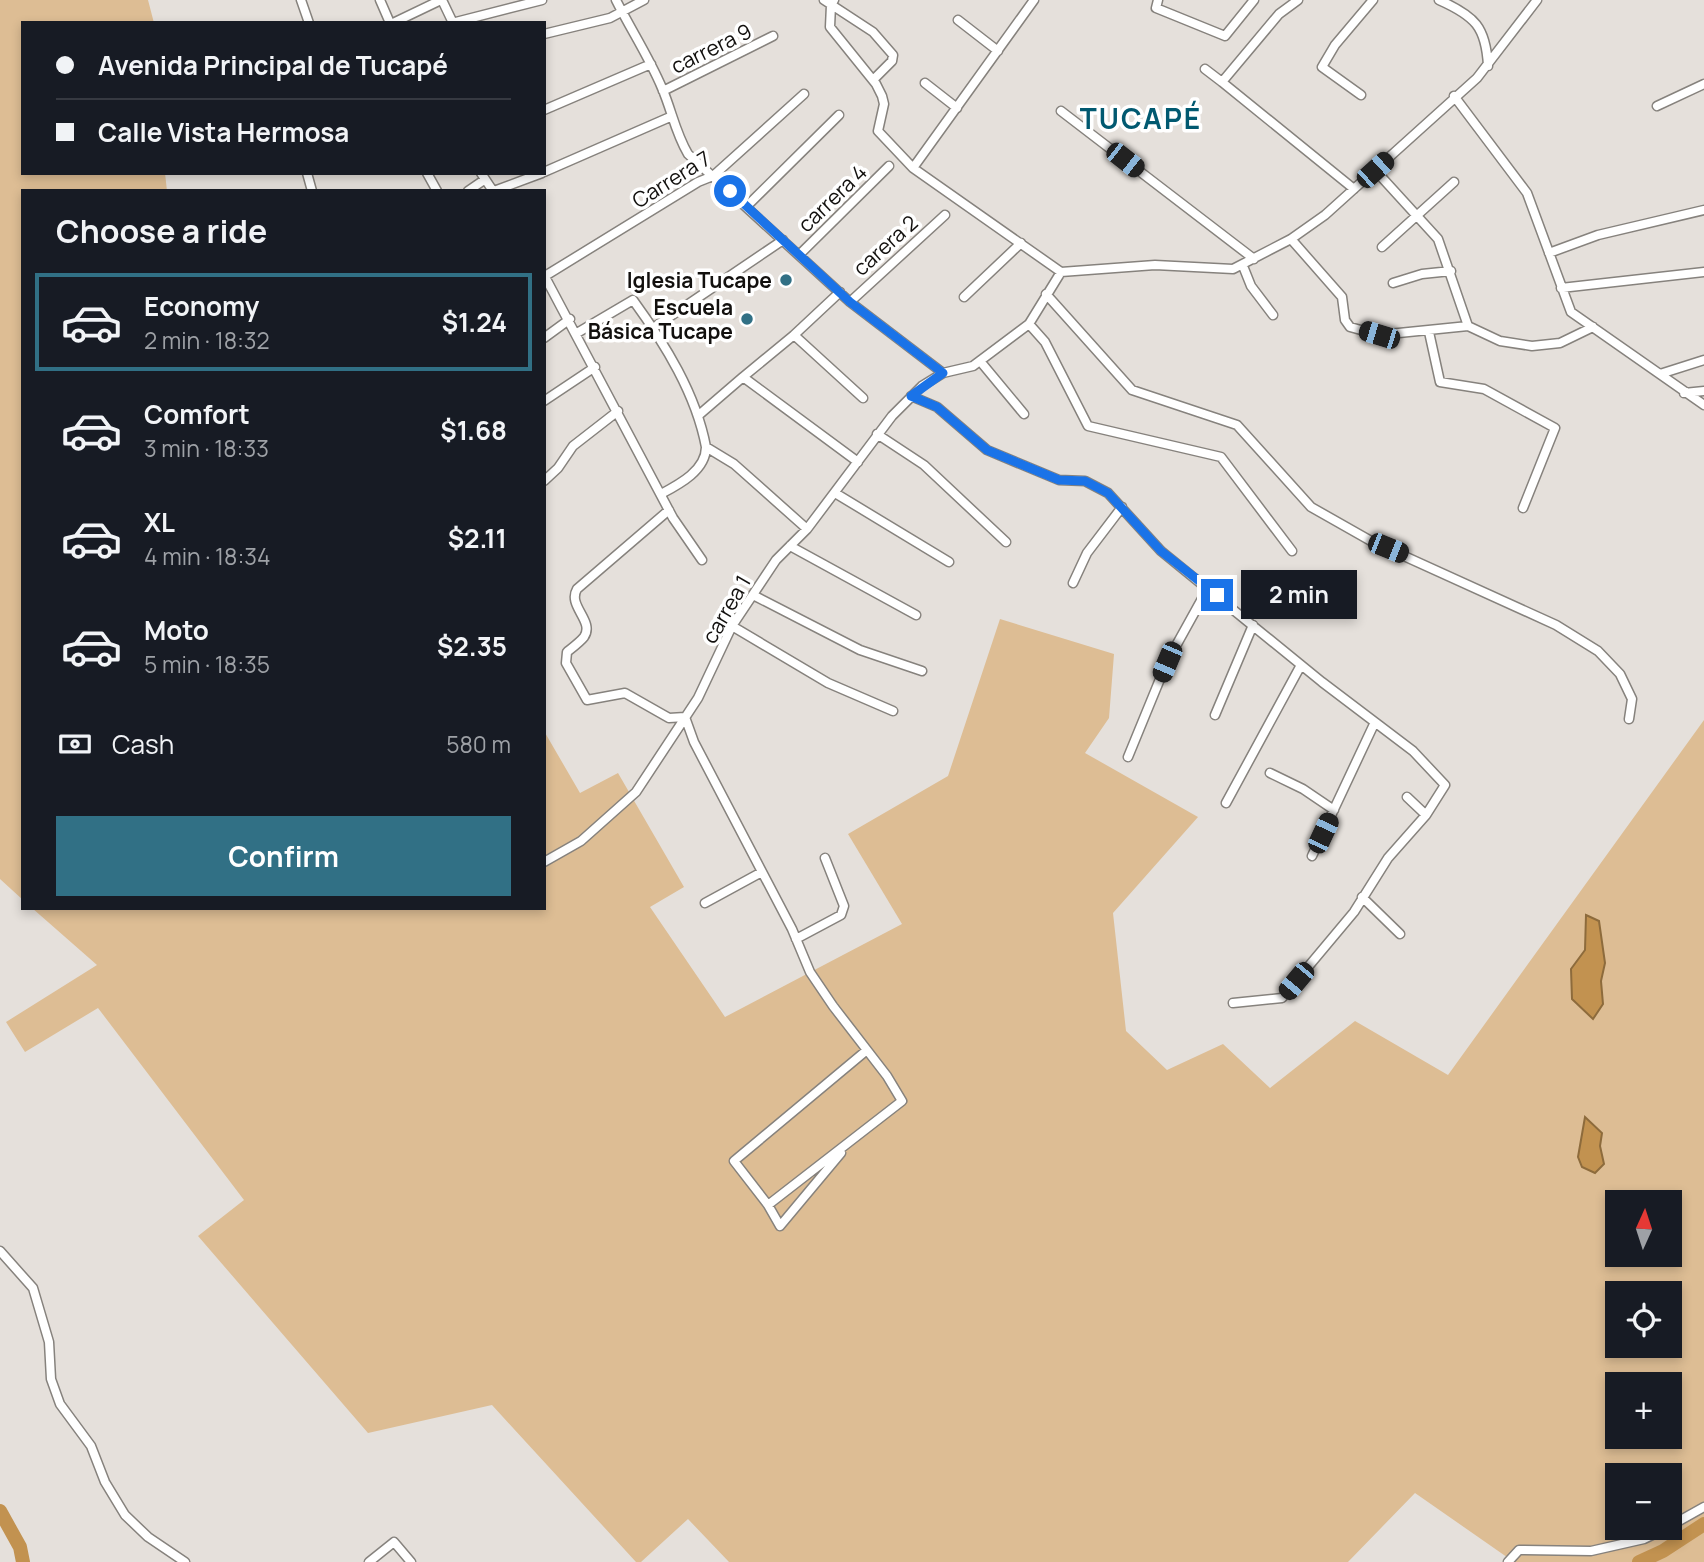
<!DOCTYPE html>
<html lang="en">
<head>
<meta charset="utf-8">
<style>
	:root { --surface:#171b24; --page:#242831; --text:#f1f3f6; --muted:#9ea1a6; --line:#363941; --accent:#317085 }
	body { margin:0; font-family:Manrope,sans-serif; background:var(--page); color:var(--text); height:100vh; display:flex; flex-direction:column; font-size:26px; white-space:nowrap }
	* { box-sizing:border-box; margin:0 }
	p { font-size:23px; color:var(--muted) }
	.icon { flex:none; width:38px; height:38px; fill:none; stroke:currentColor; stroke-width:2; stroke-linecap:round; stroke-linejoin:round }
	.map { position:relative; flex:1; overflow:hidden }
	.details { position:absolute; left:21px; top:189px; width:525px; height:721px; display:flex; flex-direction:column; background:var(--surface); border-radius:0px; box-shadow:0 4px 10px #0003 }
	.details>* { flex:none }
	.guide { position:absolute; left:21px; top:21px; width:525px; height:154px; border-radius:0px; box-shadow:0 4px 10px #0003; display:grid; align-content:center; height:154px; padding:0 35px; background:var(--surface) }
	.needle { width:46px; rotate:3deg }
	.controls { position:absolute; left:1605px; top:1190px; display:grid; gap:14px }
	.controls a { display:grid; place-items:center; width:77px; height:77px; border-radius:0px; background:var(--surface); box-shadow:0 4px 10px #0003; font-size:35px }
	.end { position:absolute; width:32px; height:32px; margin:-16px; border:9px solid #1a73e8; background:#fff; box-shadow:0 0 0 4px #fff }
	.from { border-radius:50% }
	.bubble { position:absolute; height:49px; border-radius:0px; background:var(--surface); box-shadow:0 4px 10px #0003; font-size:23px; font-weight:700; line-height:49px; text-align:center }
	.car { position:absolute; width:21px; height:42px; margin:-21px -10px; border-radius:9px; box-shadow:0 0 5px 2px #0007; background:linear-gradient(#222 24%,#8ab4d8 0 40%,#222 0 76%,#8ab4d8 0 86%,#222 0) }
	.guide b { display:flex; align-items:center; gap:24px; height:66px; font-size:26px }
	.guide b+b { border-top:2px solid var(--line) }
	.guide i { width:18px; height:18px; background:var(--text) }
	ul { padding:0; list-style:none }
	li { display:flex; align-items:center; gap:21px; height:98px; margin:0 14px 10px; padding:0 21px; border:4px solid transparent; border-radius:0px }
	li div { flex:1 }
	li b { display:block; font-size:26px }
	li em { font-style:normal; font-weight:700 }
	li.selected { border-color:var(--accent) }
	li>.icon { width:63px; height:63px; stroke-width:1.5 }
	h2 { padding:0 35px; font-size:32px; line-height:84px }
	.pay { display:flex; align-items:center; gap:18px; height:77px; padding:0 35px; font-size:26px }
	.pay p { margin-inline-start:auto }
	.action { display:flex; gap:14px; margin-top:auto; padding:14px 35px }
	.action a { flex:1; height:80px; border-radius:0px; background:var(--accent); color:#fff; font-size:28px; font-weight:700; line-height:80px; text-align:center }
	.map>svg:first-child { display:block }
	.green { fill:#ddbd94; fill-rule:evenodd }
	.water { fill:#c29250; stroke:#8d6b3c; stroke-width:2 }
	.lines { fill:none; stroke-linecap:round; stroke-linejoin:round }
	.river { stroke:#c29250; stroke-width:14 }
	.minor-casing { stroke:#86827d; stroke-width:11 }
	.minor { stroke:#fff; stroke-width:8 }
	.route { stroke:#1a73e8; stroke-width:9 }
	.poi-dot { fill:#317085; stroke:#fff; stroke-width:2.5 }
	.labels { text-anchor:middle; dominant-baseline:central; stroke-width:7; stroke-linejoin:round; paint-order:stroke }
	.street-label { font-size:21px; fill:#12100e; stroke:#fff }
	.poi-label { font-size:21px; font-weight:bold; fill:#12100e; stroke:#fff; text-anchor:end }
	.district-label { font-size:28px; font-weight:bold; letter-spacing:2px; fill:#015970; stroke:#fff }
</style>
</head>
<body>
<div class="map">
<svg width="1704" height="1562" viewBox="0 0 1704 1562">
	<rect width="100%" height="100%" fill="#e5e0db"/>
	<path class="green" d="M 0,0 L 148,0 L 154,23 L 23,23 L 23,173 L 165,173 L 167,191 L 23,191 L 23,900 L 0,879 Z
		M 1000,619 L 1114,654 L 1109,718 L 1085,753 L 1198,817 L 1113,913 L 1126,1031 L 1167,1070 L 1223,1044 L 1270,1088 L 1355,1021 L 1448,1075 L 1704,720 L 1704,1562 L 1514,1562 L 1415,1493 L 1348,1562 L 729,1562 L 688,1519 L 641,1562 L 636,1562 L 492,1405 L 368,1433 L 198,1236 L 244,1200 L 98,1008 L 25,1052 L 6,1022 L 97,965 L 32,908 L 544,908 L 544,731 L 580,793 L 618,773 L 684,887 L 650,907 L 725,1017 L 902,924 L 848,834 L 948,776 ZM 1617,1202 L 1670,1202 L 1670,1255 L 1617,1255 ZM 1617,1293 L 1670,1293 L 1670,1346 L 1617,1346 ZM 1617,1384 L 1670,1384 L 1670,1437 L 1617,1437 ZM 1617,1475 L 1670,1475 L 1670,1528 L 1617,1528 Z"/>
	<path class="water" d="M 1586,915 L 1599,921 L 1605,963 L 1601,981 L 1603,1004 L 1593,1019 L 1572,999 L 1571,969 L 1585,950 Z
		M 1585,1117 L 1602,1133 L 1600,1146 L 1604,1164 L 1595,1173 L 1582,1167 L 1578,1157 Z"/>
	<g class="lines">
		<path class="river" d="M 0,1511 L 20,1547 L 23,1562
			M 1639,1562 L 1663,1551 L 1704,1524"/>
		<g class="minor-casing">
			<path id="minor" d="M 301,0 L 309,23
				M 380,0 L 390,23
				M 442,0 L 453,23
				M 616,0 C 631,30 649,57 662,88 C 672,111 675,132 688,154 L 850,302 L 943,373
				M 824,0 L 873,32 L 893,55 L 892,61 L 873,80
				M 834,0 L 831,5 L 830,27 L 876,84 L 882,96 L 884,104 L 878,131 L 913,168
				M 1034,0 L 913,168 L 1061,272
				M 1158,0 L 1156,8 L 1225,36 L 1254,0
				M 1298,0 L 1279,14 L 1222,82 L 1354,189
				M 1439,0 C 1475,16 1486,27 1488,66
				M 958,20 L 998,51
				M 393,23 L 441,0
				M 452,23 L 542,0
				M 544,34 L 610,18 L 644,0
				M 1205,69 L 1222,82
				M 925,83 L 957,108
				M 663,91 L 773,36
				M 1361,95 L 1322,67 L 1335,45 L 1373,0
				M 1454,96 L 1527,193 L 1571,312 L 1704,405
				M 1657,106 L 1704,84
				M 544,110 L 651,64
				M 1061,111 L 1254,259
				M 1375,170 L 1438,239 L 1468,326
				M 544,172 L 670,117
				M 307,173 L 312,191
				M 427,173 L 437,191
				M 481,173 L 493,191
				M 468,191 L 484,180
				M 494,191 L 542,173
				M 748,205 L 839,115
				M 1291,239 L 1342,297 L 1345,320 L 1350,327 L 1379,335 L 1468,326 L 1500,341 L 1532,346 L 1560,343 L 1593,327
				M 1382,247 L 1454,182
				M 1549,253 L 1598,235 L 1704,210
				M 799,255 L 889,166
				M 1243,266 L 1251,286 L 1273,315
				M 544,275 L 673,518 L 702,560
				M 545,276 L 698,182 L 713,176 L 804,94
				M 1393,283 L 1422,274 L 1451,271
				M 1561,288 L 1704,272
				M 840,292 L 794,335 L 863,398
				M 1046,294 L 1132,390 L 1237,425 L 1311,507 L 1371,541 L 1556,625 L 1598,651 L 1620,674 L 1632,699 L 1629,719
				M 964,297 L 1021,243
				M 850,302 L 945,215
				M 1029,324 L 1045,342 L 1088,426 L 1221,457 L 1292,551
				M 653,328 L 783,240
				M 1429,332 L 1440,382 L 1484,389 L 1555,428 L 1523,508
				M 577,333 L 633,300 C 665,344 696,394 706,447 L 734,464 L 807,529
				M 544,338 L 570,319
				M 980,361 L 1024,414
				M 1660,374 L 1704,360
				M 743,377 L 794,335
				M 1684,393 L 1704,391
				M 911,396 L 937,407 L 987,450 L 1059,480 L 1085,481 L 1108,493 L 1161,551 L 1322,682 L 1413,751 L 1445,785 L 1426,815 L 1388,858 L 1354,912 L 1282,998 L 1233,1003
				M 544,401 L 595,367
				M 700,414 L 743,377 L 858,462
				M 877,434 L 924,465 L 1006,542
				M 544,481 L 558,468 L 573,446 L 618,411
				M 835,493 L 949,562
				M 661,494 C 680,484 706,470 706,447
				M 669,510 L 577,589 C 567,606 595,621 584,637 C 580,642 572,648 567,652 L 566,663 L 587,700 L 625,693 L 669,718 L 685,717 L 694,742 L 792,929 L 810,972 L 833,1006 L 887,1076 L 902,1101 L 768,1205 L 734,1161 L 867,1050
				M 790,546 L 916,615
				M 1073,583 L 1087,553 L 1122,507
				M 753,595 L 860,650 L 922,671
				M 732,626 L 828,683 L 893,711
				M 1215,715 L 1253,625
				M 1128,757 L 1167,662 L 1208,588
				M 1270,773 L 1303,789 L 1334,810
				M 1407,797 L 1426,815
				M 1226,803 L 1301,665
				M 1312,856 L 1375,722
				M 544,862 L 581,841 L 636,792 L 698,698 L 732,626 L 776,560 L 807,529 L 892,416 L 922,386 L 943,373 L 973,366 L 1029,324 L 1061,272 L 1155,265 L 1233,269 L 1291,239 L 1325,215 L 1477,78 L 1537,0
				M 1362,897 L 1400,934
				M 705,903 L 760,873
				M 796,939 L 841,915 L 844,906 L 825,858
				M 768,1205 L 780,1226 L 841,1153
				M 0,1251 L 33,1288 L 49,1342 L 51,1379 L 60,1404 L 91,1446 L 105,1482 L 125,1515 L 148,1537 L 185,1562
				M 1670,1526 L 1704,1507
				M 369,1562 L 394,1542 L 411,1562
				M 1508,1562 L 1519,1550 L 1591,1551 L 1644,1539 L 1667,1528"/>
		</g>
		<use href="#minor" class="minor"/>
	</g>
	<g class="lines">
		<path class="route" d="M 730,191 L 850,302 L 943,373 L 911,396 L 937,407 L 987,450 L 1059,480 L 1085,481 L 1108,493 L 1161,551 L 1217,595"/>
	</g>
	<g class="poi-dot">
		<circle cx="786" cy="280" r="7"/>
		<circle cx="747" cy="319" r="7"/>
	</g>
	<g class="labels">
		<g class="street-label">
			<text transform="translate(711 48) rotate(-26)">carrera 9</text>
			<text transform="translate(671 179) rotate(-32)">Carrera 7</text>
			<text transform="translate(832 198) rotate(-44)">carrera 4</text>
			<text transform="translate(885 245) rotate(-42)">carera 2</text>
			<text transform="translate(726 609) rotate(-60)">carrea 1</text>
		</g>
		<g class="poi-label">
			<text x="772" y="280">Iglesia Tucape</text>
			<text x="733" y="307">Escuela<tspan x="733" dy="24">Básica Tucape</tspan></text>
		</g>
		<g class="district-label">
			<text x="1141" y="118">TUCAPÉ</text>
		</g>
	</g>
</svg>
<div class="controls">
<a><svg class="needle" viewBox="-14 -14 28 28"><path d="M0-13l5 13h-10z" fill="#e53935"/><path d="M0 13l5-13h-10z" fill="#9ea1a6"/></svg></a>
<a><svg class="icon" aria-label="locate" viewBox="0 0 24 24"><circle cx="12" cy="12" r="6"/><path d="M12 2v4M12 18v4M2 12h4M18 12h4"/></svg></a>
<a>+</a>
<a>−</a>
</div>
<i class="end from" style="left:730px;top:191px"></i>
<i class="end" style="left:1217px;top:595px"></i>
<div class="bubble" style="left:1241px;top:570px;width:116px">2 min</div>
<i class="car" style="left:1125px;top:160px;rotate:128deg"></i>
<i class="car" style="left:1375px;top:170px;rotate:48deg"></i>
<i class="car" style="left:1379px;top:335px;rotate:287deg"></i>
<i class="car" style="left:1388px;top:548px;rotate:112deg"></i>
<i class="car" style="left:1167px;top:662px;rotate:203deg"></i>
<i class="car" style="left:1323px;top:833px;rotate:25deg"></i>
<i class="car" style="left:1296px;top:981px;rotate:220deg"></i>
<div class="guide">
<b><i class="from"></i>Avenida Principal de Tucapé</b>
<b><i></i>Calle Vista Hermosa</b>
</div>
<section class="details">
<h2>Choose a ride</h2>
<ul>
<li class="selected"><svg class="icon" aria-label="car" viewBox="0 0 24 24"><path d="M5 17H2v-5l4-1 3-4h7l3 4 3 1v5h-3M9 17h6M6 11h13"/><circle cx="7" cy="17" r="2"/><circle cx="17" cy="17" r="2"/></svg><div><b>Economy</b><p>2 min · 18:32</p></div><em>$1.24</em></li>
<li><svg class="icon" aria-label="car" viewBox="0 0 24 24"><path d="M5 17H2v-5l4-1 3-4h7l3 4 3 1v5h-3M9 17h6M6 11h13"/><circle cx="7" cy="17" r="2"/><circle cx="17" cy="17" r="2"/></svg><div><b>Comfort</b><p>3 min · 18:33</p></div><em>$1.68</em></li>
<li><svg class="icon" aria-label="car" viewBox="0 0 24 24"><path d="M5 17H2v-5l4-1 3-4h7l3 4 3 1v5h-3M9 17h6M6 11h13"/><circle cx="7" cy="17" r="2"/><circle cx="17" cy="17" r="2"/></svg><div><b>XL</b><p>4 min · 18:34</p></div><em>$2.11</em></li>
<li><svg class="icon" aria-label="car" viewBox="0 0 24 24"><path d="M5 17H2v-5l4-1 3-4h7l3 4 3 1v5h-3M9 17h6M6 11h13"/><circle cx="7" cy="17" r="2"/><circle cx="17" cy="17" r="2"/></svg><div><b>Moto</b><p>5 min · 18:35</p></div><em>$2.35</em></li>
</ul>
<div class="pay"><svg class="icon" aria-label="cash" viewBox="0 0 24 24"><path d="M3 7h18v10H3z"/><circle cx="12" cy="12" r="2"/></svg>Cash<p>580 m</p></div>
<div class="action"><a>Confirm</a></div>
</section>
</div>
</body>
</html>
